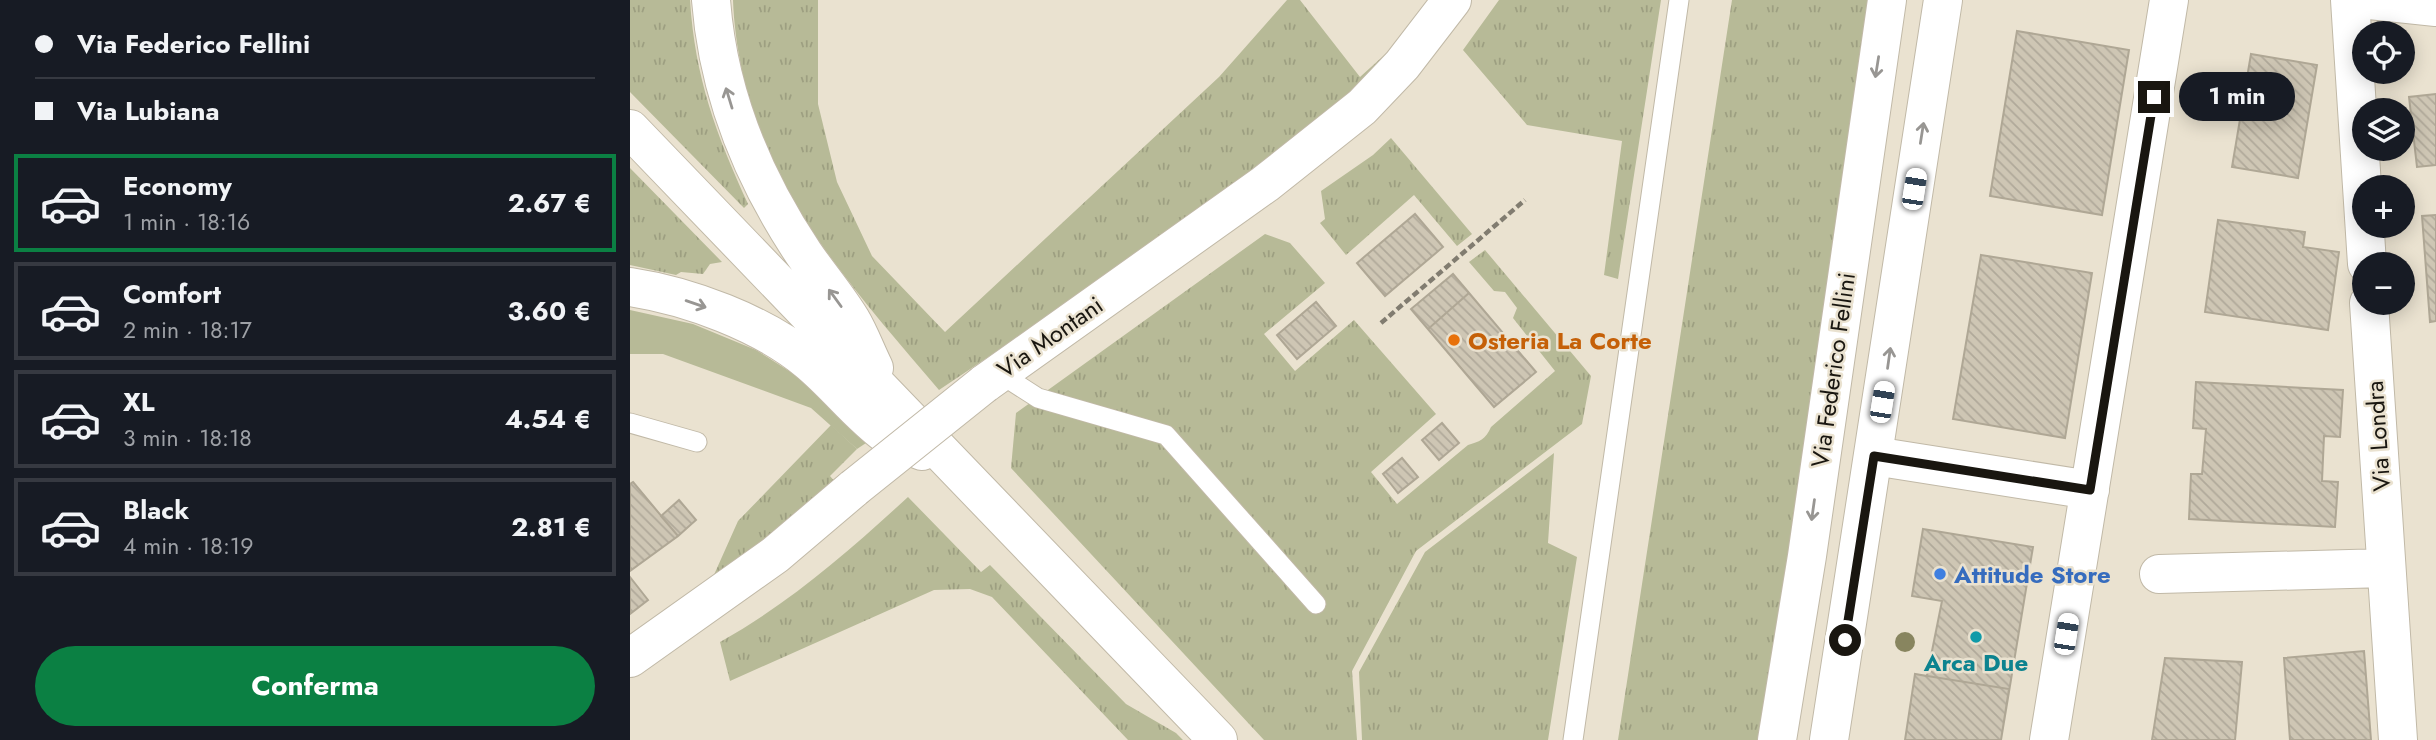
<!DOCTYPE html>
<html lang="it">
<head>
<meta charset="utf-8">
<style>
	:root { --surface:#171b24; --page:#20242c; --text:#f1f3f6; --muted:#9ea1a6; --line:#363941; --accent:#0b8043 }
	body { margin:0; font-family:Jost,sans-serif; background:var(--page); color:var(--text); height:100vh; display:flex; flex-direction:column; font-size:26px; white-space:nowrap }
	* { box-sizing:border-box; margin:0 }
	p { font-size:23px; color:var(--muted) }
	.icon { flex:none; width:38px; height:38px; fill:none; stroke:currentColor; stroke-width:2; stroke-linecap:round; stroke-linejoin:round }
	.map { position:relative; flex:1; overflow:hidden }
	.sheet { display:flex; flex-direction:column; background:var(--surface); width:630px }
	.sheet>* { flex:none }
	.hud { display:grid; align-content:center; height:154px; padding:0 35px; background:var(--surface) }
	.tools { position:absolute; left:1722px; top:21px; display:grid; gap:14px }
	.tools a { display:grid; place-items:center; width:63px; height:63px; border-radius:50%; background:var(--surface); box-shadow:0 4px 18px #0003; font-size:35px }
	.end { position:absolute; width:32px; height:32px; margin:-16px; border:9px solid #191610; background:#fff; box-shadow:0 0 0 4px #fff }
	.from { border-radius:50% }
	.bubble { position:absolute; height:49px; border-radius:24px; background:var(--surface); box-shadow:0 4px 18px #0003; font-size:23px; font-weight:700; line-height:49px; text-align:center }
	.car { position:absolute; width:21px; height:42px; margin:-21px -10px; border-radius:9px; box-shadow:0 0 5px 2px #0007; background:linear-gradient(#fff 24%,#345 0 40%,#fff 0 76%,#345 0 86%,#fff 0) }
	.hud b { display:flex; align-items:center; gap:24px; height:66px; font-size:26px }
	.hud b+b { border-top:2px solid var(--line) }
	.hud i { width:18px; height:18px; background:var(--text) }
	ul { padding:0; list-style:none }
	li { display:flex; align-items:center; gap:21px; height:98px; margin:0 14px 10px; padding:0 21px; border:4px solid var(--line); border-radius:0px }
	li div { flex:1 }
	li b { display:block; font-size:26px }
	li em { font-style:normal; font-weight:700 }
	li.on { border-color:var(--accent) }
	li>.icon { width:63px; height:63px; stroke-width:1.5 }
	.action { display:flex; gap:14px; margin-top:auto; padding:14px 35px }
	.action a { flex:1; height:80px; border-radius:42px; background:var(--accent); color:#fff; font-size:28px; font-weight:700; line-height:80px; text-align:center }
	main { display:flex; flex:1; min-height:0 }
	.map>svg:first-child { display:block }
	.grass { fill:url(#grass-tufts) }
	.green { fill:#b7ba97 }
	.building { fill:url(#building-back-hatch); stroke:#afa795; stroke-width:2 }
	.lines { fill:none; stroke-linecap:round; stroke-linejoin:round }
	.service-casing { stroke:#c1b9a7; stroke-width:21 }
	.minor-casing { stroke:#c1b9a7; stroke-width:40 }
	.tertiary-casing { stroke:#c1b9a7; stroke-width:40 }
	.trunk-casing { stroke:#c1b9a7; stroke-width:40 }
	.path { stroke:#817c70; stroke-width:4.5; stroke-dasharray:7 3.5; stroke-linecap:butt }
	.service { stroke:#fff; stroke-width:19 }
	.minor { stroke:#fff; stroke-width:38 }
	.tertiary { stroke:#fff; stroke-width:38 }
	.trunk { stroke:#fff; stroke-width:38 }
	.minor-bridge-casing { stroke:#c1b9a7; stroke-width:40; stroke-linecap:butt }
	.minor-bridge { stroke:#fff; stroke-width:38 }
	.tree { fill:#88855f }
	.oneway { stroke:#989693 }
	.route { stroke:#191610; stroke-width:9 }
	.food-dot { fill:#e8710a; stroke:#eae2d0; stroke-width:2.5 }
	.shop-dot { fill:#3f7fe0; stroke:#eae2d0; stroke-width:2.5 }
	.culture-dot { fill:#0f9aa8; stroke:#eae2d0; stroke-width:2.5 }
	.labels { text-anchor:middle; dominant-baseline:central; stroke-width:5; stroke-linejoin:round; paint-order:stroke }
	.street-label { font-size:24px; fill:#191610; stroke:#eae2d0 }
	.food-label { font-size:24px; font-weight:bold; fill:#c56008; stroke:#eae2d0; text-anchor:start }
	.shop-label { font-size:24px; font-weight:bold; fill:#366cbe; stroke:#eae2d0; text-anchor:start }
	.culture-label { font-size:24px; font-weight:bold; fill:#0d838f; stroke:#eae2d0 }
</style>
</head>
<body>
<main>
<section class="sheet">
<div class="hud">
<b><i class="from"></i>Via Federico Fellini</b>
<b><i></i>Via Lubiana</b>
</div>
<ul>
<li class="on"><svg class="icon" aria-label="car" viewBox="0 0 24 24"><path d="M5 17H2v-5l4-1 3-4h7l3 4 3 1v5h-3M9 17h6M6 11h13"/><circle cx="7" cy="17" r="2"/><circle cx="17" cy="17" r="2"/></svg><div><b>Economy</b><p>1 min · 18:16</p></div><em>2.67 €</em></li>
<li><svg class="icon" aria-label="car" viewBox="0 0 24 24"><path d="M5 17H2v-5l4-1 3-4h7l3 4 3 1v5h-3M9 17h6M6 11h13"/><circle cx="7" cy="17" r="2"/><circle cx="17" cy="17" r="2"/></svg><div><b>Comfort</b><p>2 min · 18:17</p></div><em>3.60 €</em></li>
<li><svg class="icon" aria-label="car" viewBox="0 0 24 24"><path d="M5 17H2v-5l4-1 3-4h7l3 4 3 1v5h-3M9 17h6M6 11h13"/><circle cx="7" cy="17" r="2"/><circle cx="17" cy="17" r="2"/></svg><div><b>XL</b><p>3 min · 18:18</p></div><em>4.54 €</em></li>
<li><svg class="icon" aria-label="car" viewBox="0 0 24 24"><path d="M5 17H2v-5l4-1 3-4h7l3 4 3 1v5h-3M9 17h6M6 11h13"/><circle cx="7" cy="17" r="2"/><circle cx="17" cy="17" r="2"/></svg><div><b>Black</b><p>4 min · 18:19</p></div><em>2.81 €</em></li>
</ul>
<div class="action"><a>Conferma</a></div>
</section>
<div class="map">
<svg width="1806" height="740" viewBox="0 0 1806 740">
	<defs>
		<pattern id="grass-tufts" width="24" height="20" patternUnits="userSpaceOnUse" patternTransform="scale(1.75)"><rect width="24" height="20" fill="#b7ba97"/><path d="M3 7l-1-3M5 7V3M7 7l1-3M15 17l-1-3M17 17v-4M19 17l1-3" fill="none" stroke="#9d9f81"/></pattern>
		<pattern id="building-back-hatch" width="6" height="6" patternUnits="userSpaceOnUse" patternTransform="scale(1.75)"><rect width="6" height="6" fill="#cec6b4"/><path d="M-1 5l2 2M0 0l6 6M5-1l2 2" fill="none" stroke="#b0a99a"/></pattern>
	</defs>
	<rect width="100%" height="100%" fill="#eae2d0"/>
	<path class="grass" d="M 0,0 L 60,0 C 65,78 86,134 118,204 L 114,208 L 0,92 Z
		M 103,0 L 188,0 L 188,104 L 207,182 L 242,256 L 315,332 L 589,77 L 657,0 L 670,0 L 730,77 L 771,40 L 733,89 L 533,240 L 309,390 C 256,328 193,256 153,185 C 124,132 105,60 103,0 Z
		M 869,0 L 1031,0 L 988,279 L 974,275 L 992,141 L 897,125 L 833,50 Z
		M 1102,0 L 1240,0 L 1134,740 L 988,740 Z
		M 761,138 L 842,234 L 827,246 L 784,195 L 716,255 L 690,223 L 695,219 L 691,191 L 743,155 Z
		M 0,168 L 92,262 L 80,264 L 73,274 L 51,272 L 46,275 L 0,265 Z
		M 635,234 L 660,243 L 695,283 L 634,334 L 665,371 L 724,320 L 806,414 L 741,472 L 767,504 L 838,445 C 849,442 856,439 861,427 L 925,371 L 883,318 L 887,308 L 875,292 L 864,291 L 839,262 L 855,250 L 961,376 L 952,424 L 786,551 L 722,671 L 727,740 L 634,740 L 381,468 L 386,413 Z
		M 201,425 L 227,449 L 200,476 L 206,483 L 132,548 L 83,577 L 108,521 Z
		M 924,453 L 918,543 L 947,557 L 918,740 L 732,740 L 729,672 L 795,552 Z
		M 278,497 L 351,572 L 360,565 L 496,704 L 546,733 L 553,740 L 498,740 L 362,597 L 340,589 L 304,590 L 100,681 L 90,642 C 160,603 219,551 278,497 Z"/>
	<path class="green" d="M 0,310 L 63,324 L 126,350 L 181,385 L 239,441 L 227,449 L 181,408 L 33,354 L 0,354 Z"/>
	<path class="building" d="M 1387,31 L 1499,50 L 1472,215 L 1360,196 Z
		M 1621,54 L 1687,65 L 1668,178 L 1602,167 Z
		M 1806,94 L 1806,165 L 1787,167 L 1779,97 Z
		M 785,214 L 813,247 L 755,296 L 727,263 Z
		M 1806,215 L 1806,321 L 1800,322 L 1792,216 Z
		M 1588,220 L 1675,232 L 1673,247 L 1709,252 L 1698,330 L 1575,312 Z
		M 1351,255 L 1462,273 L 1435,438 L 1323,419 Z
		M 823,274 L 906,372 L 864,407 L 781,309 Z
		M 839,293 L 906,372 L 864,407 L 798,329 Z
		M 686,302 L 706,326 L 667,359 L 647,335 Z
		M 1566,382 L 1713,390 L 1710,437 L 1694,436 L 1692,481 L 1708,482 L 1705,527 L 1559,519 L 1561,474 L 1572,474 L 1576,429 L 1563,428 Z
		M 812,423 L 829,443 L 809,460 L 792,440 Z
		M 772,458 L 788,477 L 768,493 L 753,474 Z
		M 3,482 L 48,536 L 0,571 L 0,484 Z
		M 49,500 L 66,520 L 48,536 L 31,516 Z
		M 1293,529 L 1403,547 L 1371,740 L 1275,740 L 1285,674 L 1297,676 L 1312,601 L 1282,596 Z
		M 0,577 L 18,600 L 0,614 Z
		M 1734,651 L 1741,740 L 1660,740 L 1654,658 Z
		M 1535,658 L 1612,662 L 1605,740 L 1522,740 Z
		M 1285,674 L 1379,689 L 1371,740 L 1275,740 Z"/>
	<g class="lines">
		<g class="service-casing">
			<path id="service" d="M 369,373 L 408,398 L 536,435 L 686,604
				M 0,423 L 67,442
				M 943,740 L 1049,0"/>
		</g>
		<g class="minor-casing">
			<path id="minor" d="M 1720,0 L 1737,264
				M 1740,0 L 1806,7
				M 1739,303 L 1768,740
				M 354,384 L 635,184 L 732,107 L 772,65 L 822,0
				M 1244,456 L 1460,490
				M 1529,574 L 1756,568
				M 0,658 L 145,555 L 224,488
				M 1419,740 L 1539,0"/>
		</g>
		<g class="tertiary-casing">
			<path id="tertiary" d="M 1147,740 L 1177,556 L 1257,0
				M 1199,740 L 1313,0"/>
		</g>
		<g class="trunk-casing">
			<path id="trunk" d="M 81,0 C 88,92 123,178 174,254 C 189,276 207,297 221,320 C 230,335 236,352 244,368
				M 0,129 L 588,740
				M 0,287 C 59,296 132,323 178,361 C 206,384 228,414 257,435 C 267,442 281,446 292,451"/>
		</g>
		<path class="path" d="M 751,323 L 895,200"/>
		<use href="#service" class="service"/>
		<use href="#minor" class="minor"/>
		<use href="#tertiary" class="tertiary"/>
		<use href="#trunk" class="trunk"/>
		<g class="minor-bridge-casing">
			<path id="minor-bridge" d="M 224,488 L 354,384"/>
		</g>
		<use href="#minor-bridge" class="minor-bridge"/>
	</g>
	<circle class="tree" cx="1275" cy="642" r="10"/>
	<defs><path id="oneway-shaft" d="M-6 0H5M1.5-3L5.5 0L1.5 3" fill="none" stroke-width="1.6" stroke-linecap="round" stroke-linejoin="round" transform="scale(1.75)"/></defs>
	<g class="oneway">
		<use href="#oneway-shaft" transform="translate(1247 67) rotate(99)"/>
		<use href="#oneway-shaft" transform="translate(99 98) rotate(-107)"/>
		<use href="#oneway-shaft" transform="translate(1292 133) rotate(-81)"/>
		<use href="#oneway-shaft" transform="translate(205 298) rotate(-126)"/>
		<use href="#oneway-shaft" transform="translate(66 304) rotate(19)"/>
		<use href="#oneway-shaft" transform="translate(1259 358) rotate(-82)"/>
		<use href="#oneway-shaft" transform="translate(1183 510) rotate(98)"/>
	</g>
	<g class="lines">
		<path class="route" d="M 1215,640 L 1244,456 L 1460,490 L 1524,97"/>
	</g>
	<circle class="food-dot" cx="824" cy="340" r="7"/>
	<circle class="shop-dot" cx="1310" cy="574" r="7"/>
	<circle class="culture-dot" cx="1346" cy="637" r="7"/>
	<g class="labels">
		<g class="street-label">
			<text transform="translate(420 337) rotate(-35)">Via Montani</text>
			<text transform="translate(1203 370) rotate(-82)">Via Federico Fellini</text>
			<text transform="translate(1748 436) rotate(-94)">Via Londra</text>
		</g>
		<g class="food-label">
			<text x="838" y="340">Osteria La Corte</text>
		</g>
		<g class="shop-label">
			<text x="1324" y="574">Attitude Store</text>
		</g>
		<g class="culture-label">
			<text x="1346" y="662">Arca Due</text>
		</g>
	</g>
</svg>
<div class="tools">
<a><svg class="icon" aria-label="locate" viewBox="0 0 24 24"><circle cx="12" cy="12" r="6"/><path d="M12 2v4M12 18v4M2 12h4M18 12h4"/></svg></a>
<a><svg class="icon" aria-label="layers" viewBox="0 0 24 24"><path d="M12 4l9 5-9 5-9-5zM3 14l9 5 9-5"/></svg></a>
<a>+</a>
<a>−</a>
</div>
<i class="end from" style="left:1215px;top:640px"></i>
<i class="end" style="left:1524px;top:97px"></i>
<div class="bubble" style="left:1549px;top:72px;width:116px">1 min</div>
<i class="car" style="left:1284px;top:189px;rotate:9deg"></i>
<i class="car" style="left:1252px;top:402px;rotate:9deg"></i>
<i class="car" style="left:1436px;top:634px;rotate:9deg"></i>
</div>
</main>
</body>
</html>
